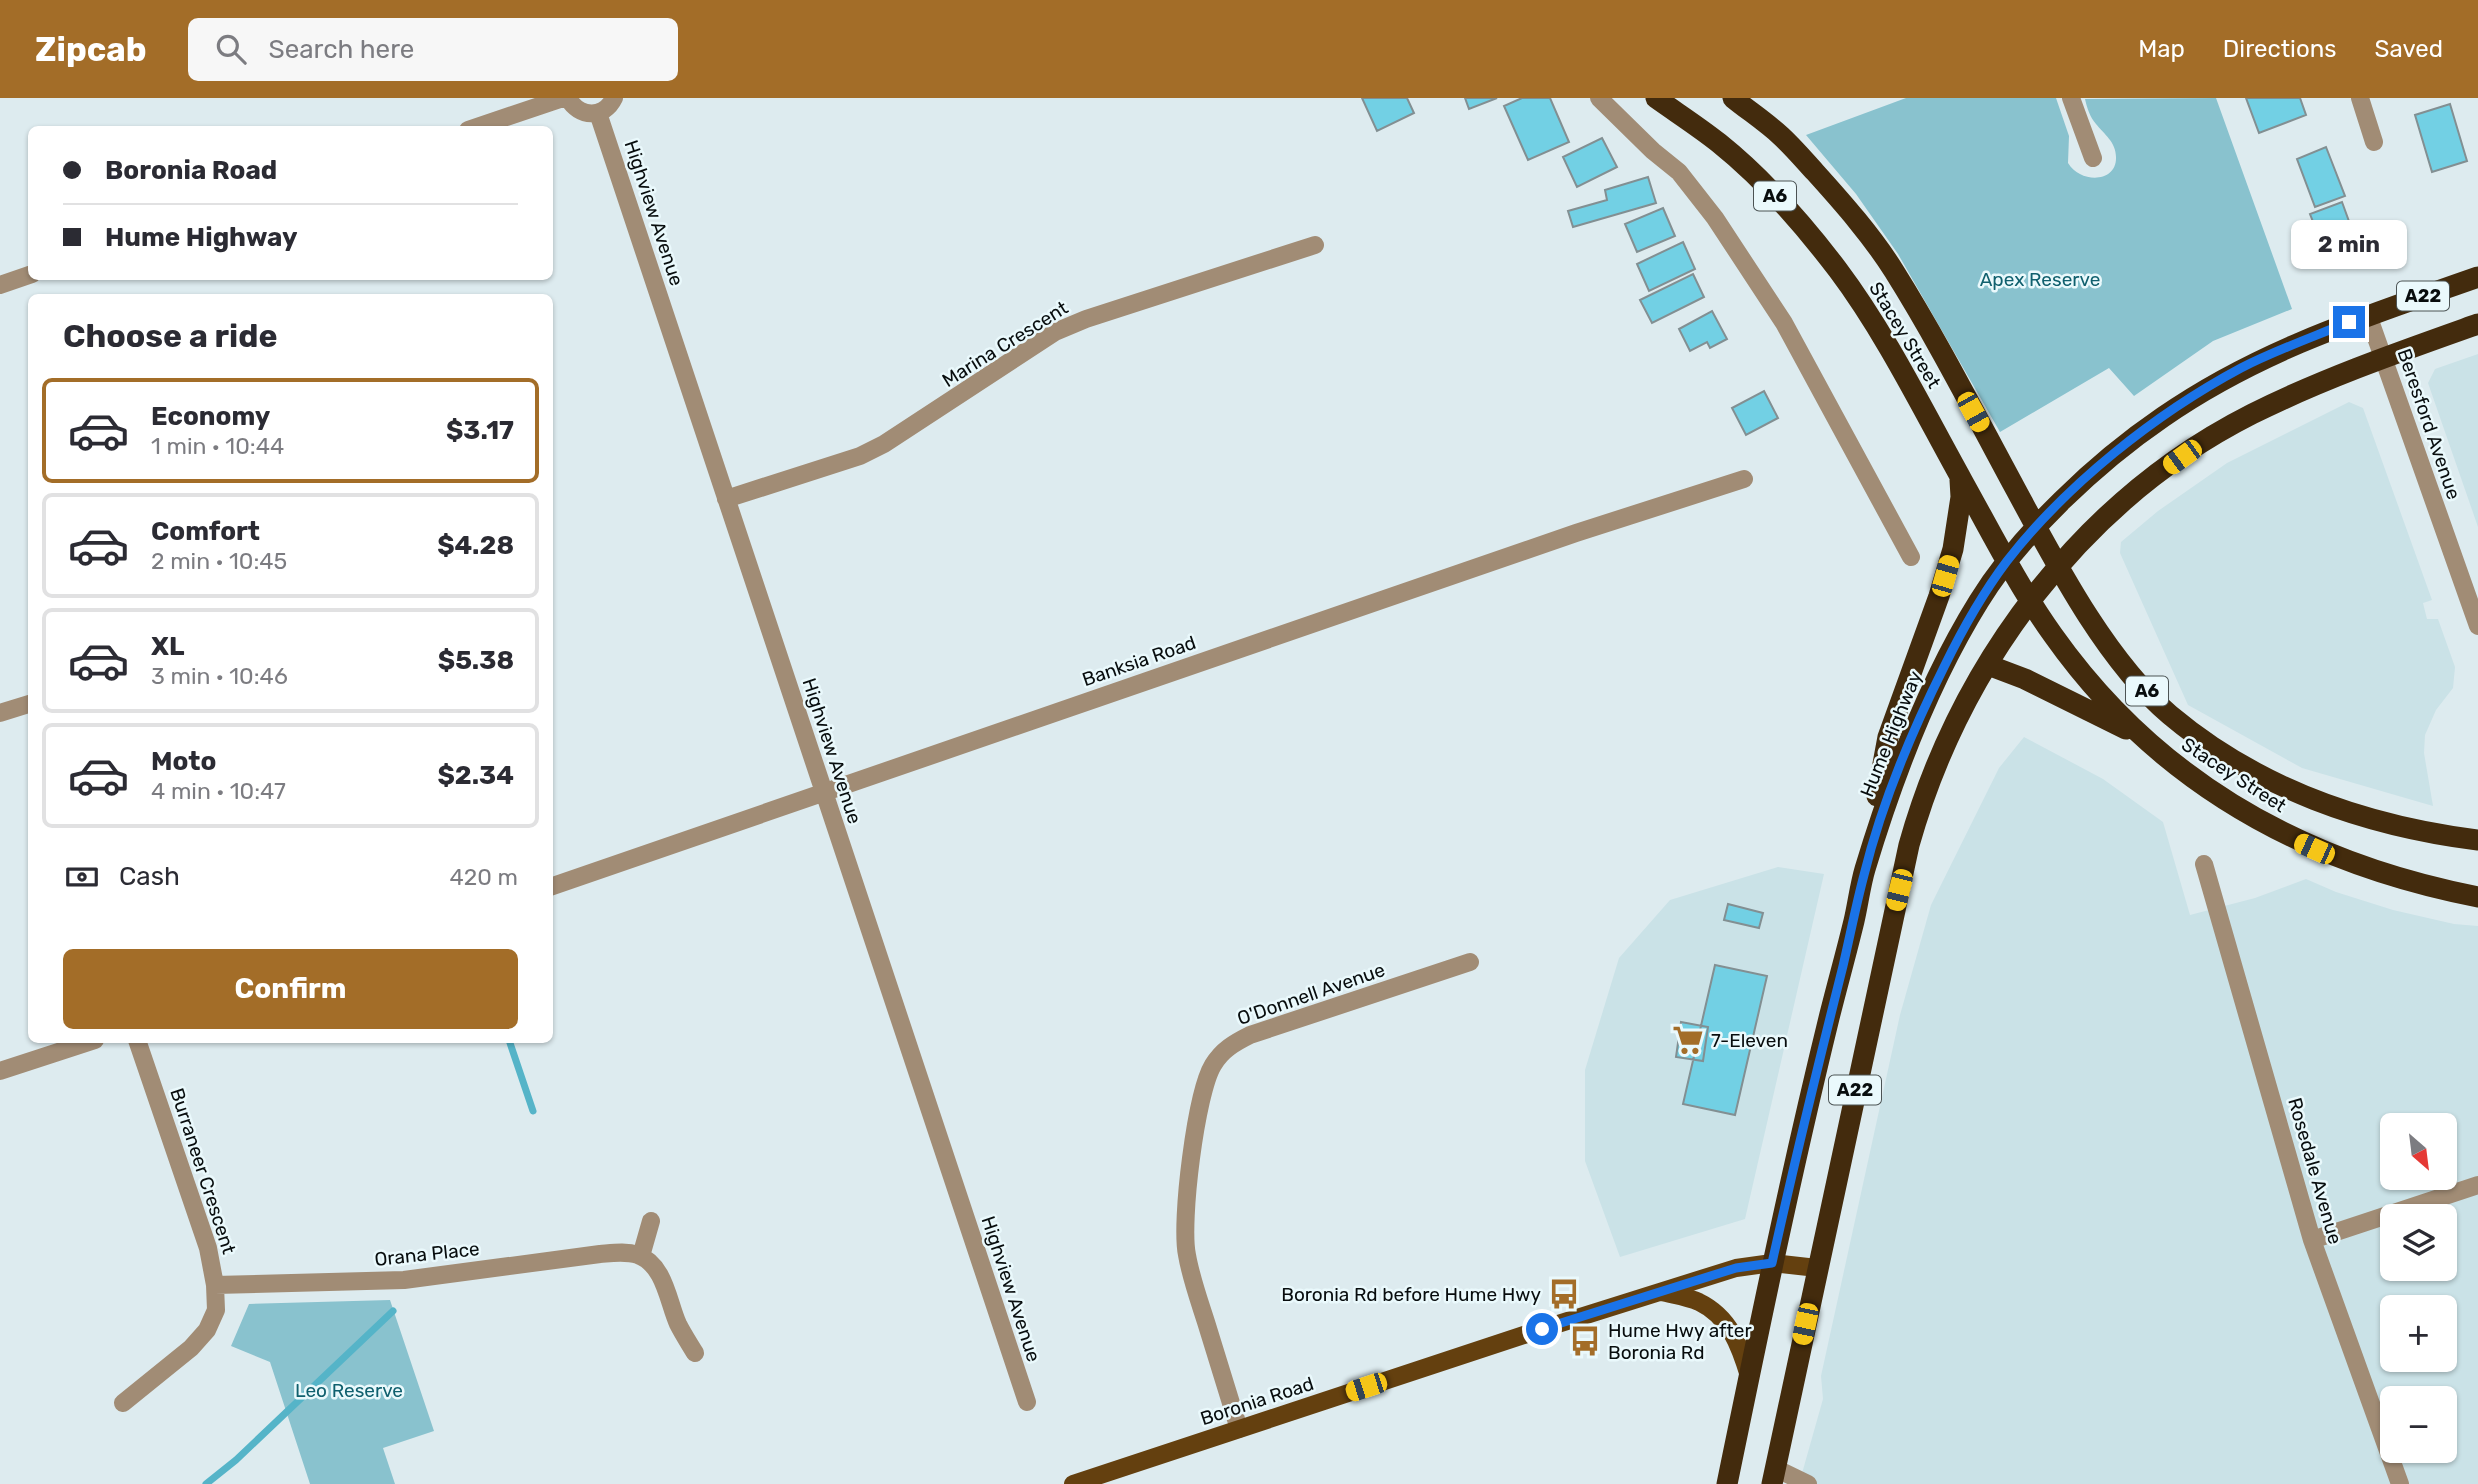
<!DOCTYPE html>
<html lang="en">
<head>
<meta charset="utf-8">
<style>
	:root { --surface:#fff; --page:#f7f7f7; --text:#2b2b33; --muted:#7c7c81; --line:#e1e1e2; --accent:#a36d28 }
	body { margin:0; font-family:Rubik,sans-serif; background:var(--page); color:var(--text); height:100vh; display:flex; flex-direction:column; font-size:26px; white-space:nowrap }
	* { box-sizing:border-box; margin:0 }
	p { font-size:23px; color:var(--muted) }
	.icon { flex:none; width:38px; height:38px; fill:none; stroke:currentColor; stroke-width:2; stroke-linecap:round; stroke-linejoin:round }
	.map { position:relative; flex:1; overflow:hidden }
	.panel { position:absolute; left:28px; top:196px; width:525px; height:749px; display:flex; flex-direction:column; background:var(--surface); border-radius:10px; box-shadow:0 2px 5px #0004 }
	.panel>* { flex:none }
	.guide { position:absolute; left:28px; top:28px; width:525px; height:154px; border-radius:10px; box-shadow:0 2px 5px #0004; display:grid; align-content:center; height:154px; padding:0 35px; background:var(--surface) }
	.needle { width:46px; rotate:152deg }
	.controls { position:absolute; left:2380px; top:1015px; display:grid; gap:14px }
	.controls a { display:grid; place-items:center; width:77px; height:77px; border-radius:10px; background:var(--surface); box-shadow:0 2px 5px #0004; font-size:35px }
	.end { position:absolute; width:32px; height:32px; margin:-16px; border:9px solid #1a73e8; background:#fff; box-shadow:0 0 0 4px #fff }
	.from { border-radius:50% }
	.bubble { position:absolute; height:49px; border-radius:10px; background:var(--surface); box-shadow:0 2px 5px #0004; font-size:23px; font-weight:700; line-height:49px; text-align:center }
	.car { position:absolute; width:21px; height:42px; margin:-21px -10px; border-radius:9px; box-shadow:0 0 5px 2px #0007; background:linear-gradient(#f5c518 24%,#345 0 40%,#f5c518 0 76%,#345 0 86%,#f5c518 0) }
	.guide b { display:flex; align-items:center; gap:24px; height:66px; font-size:26px }
	.guide b+b { border-top:2px solid var(--line) }
	.guide i { width:18px; height:18px; background:var(--text) }
	ul { padding:0; list-style:none }
	li { display:flex; align-items:center; gap:21px; height:105px; margin:0 14px 10px; padding:0 21px; border:4px solid var(--line); border-radius:10px }
	li div { flex:1 }
	li b { display:block; font-size:26px }
	li em { font-style:normal; font-weight:700 }
	li.selected { border-color:var(--accent) }
	li>.icon { width:63px; height:63px; stroke-width:1.5 }
	h2 { padding:0 35px; font-size:32px; line-height:84px }
	.pay { display:flex; align-items:center; gap:18px; height:77px; padding:0 35px; font-size:26px }
	.pay p { margin-inline-start:auto }
	.primary-button { display:flex; gap:14px; margin-top:auto; padding:14px 35px }
	.primary-button a { flex:1; height:80px; border-radius:10px; background:var(--accent); color:#fff; font-size:28px; font-weight:700; line-height:80px; text-align:center }
	header { display:flex; align-items:center; gap:42px; box-sizing:border-box; height:98px; padding:0 35px; background:var(--accent); color:#fff }
	header strong { font-size:33px }
	nav { display:flex; gap:38px; margin-inline-start:auto; font-size:24px }
	.search { width:490px; height:63px; background:var(--page); display:flex; align-items:center; gap:18px; box-sizing:border-box; padding:0 24px; border-radius:10px; color:var(--muted); font-size:26px }
	.map>svg:first-child { display:block }
	.built { fill:#cae2e7; fill-rule:evenodd }
	.green { fill:#89c2ce }
	.lines { fill:none; stroke-linecap:round; stroke-linejoin:round }
	.stream { stroke:#55b4c8; stroke-width:7 }
	.building { fill:#72d0e4; stroke:#828f92; stroke-width:2 }
	.minor { stroke:#a18c75; stroke-width:18 }
	.major { stroke:#64400f; stroke-width:18 }
	.highway { stroke:#432b0d; stroke-width:21 }
	.route { stroke:#1a73e8; stroke-width:9 }
	.labels { text-anchor:middle; dominant-baseline:central; stroke-width:5; stroke-linejoin:round; paint-order:stroke }
	.shield { fill:#eaf9fc; stroke:#4c5455; stroke-width:2 }
	.shield-label { font-size:18px; font-weight:bold; fill:#080d0e }
	.street-label { font-size:19px; fill:#080d0e; stroke:#eaf9fc }
	.park-label { font-size:19px; fill:#10606e; stroke:#eaf9fc }
	.poi-label { font-size:19px; fill:#080d0e; stroke:#eaf9fc; text-anchor:start }
</style>
</head>
<body>
<header>
<strong>Zipcab</strong>
<div class="search"><svg class="icon" aria-label="search" viewBox="0 0 24 24"><circle cx="10" cy="10" r="6"/><path d="M15 15l6 6"/></svg>Search here</div>
<nav><a>Map</a><a>Directions</a><a>Saved</a></nav>
</header>
<div class="map">
<svg width="2478" height="1386" viewBox="0 0 2478 1386">
	<rect width="100%" height="100%" fill="#ddebef"/>
	<path class="built" d="M 2478,256 L 2478,429 L 2428,285 L 2435,271 Z
		M 2349,304 L 2363,310 L 2432,502 L 2423,505 L 2427,521 L 2438,521 L 2455,569 L 2453,590 L 2436,612 L 2425,637 L 2424,655 L 2433,708 L 2302,670 L 2188,607 L 2120,455 L 2121,444 L 2158,413 L 2227,365 Z
		M 2024,639 L 2103,681 L 2163,724 L 2190,817 L 2255,800 L 2306,781 L 2336,794 L 2393,812 L 2454,826 L 2478,828 L 2478,1386 L 1799,1386 L 1823,1301 L 1821,1278 L 1900,917 L 1931,807 L 1999,670 ZM 2392,1027 L 2445,1027 L 2445,1080 L 2392,1080 ZM 2392,1118 L 2445,1118 L 2445,1171 L 2392,1171 ZM 2392,1209 L 2445,1209 L 2445,1262 L 2392,1262 ZM 2392,1300 L 2445,1300 L 2445,1353 L 2392,1353 Z
		M 1778,769 L 1824,776 L 1745,1121 L 1620,1159 L 1585,1063 L 1585,972 L 1619,860 L 1670,802 Z"/>
	<path class="green" d="M 1906,0 L 2056,0 L 2069,38 L 2068,65 C 2081,86 2117,85 2116,59 C 2116,44 2104,36 2096,26 C 2090,19 2087,10 2085,1 L 2216,0 L 2292,211 L 2213,243 L 2134,298 L 2109,270 L 2000,334 L 1898,156 L 1856,96 L 1806,37 Z
		M 390,1202 L 434,1333 L 383,1350 L 395,1386 L 310,1386 L 270,1264 L 231,1248 L 249,1206 Z"/>
	<g class="lines">
		<path class="stream" d="M 509,942 L 533,1013
			M 206,1386 L 236,1362 L 393,1213"/>
	</g>
	<path class="building" d="M 1362,0 L 1407,0 L 1414,15 L 1377,33 Z
		M 1465,0 L 1497,0 L 1469,11 Z
		M 1522,0 L 1550,0 L 1569,44 L 1528,62 L 1504,8 Z
		M 2246,0 L 2300,0 L 2306,17 L 2259,35 Z
		M 2450,6 L 2467,63 L 2432,74 L 2415,17 Z
		M 1602,40 L 1617,69 L 1577,89 L 1563,59 Z
		M 2326,49 L 2345,98 L 2315,109 L 2297,61 Z
		M 1648,79 L 1656,105 L 1573,129 L 1568,113 L 1607,102 L 1605,92 Z
		M 2342,104 L 2350,126 L 2355,125 L 2364,149 L 2328,162 L 2310,116 Z
		M 1663,110 L 1675,138 L 1637,154 L 1625,126 Z
		M 1683,144 L 1695,171 L 1649,193 L 1637,166 Z
		M 1693,176 L 1704,199 L 1652,225 L 1640,202 Z
		M 1712,213 L 1727,241 L 1710,250 L 1707,244 L 1690,253 L 1679,231 Z
		M 1764,293 L 1778,320 L 1746,337 L 1732,310 Z
		M 1728,806 L 1763,815 L 1759,830 L 1724,822 Z
		M 1715,867 L 1767,878 L 1735,1017 L 1683,1006 Z
		M 1681,924 L 1708,929 L 1703,963 L 1676,959 Z"/>
	<g class="lines">
		<path class="minor" d="M 568,0 C 579,20 604,21 614,0
			M 1599,0 L 1653,53 L 1679,74 L 1715,120 L 1784,225 L 1911,459
			M 2071,0 L 2093,60
			M 2360,0 L 2374,44
			M 598,15 L 1027,1304
			M 468,32 L 563,0
			M 0,187 L 32,176
			M 2368,217 L 2478,528
			M 726,401 L 860,358 L 884,346 L 1055,234 L 1086,221 L 1315,147
			M 0,615 L 32,605
			M 2204,766 L 2312,1142 L 2400,1386
			M 550,789 L 1576,435 L 1744,381
			M 0,973 L 95,942
			M 2312,1142 L 2478,1087
			M 641,1158 L 651,1123
			M 215,1187 L 404,1182 L 600,1156 C 613,1155 626,1153 638,1157 C 665,1167 668,1204 678,1226 C 683,1236 689,1245 695,1255
			M 123,1305 L 191,1250 L 207,1232 L 216,1212 L 215,1187 L 208,1150 L 137,942
			M 1239,1331 C 1228,1296 1217,1260 1206,1224 C 1199,1202 1191,1180 1187,1157 C 1180,1124 1196,995 1213,967 C 1222,952 1234,945 1250,937 L 1470,864
			M 1775,1370 L 1808,1386"/>
		<path class="major" d="M 1662,1194 C 1674,1197 1688,1199 1699,1204 C 1730,1219 1740,1248 1749,1278
			M 1073,1386 L 1542,1231 L 1736,1170 L 1772,1165 L 1817,1170"/>
		<path class="highway" d="M 1656,0 C 1677,15 1699,29 1719,45 C 1764,81 1803,126 1838,172 C 1886,236 1923,312 1962,382 C 1991,434 2018,488 2053,537 C 2157,684 2303,765 2478,799
			M 1733,0 C 1749,13 1766,24 1781,38 C 1793,49 1804,62 1815,74 C 1843,105 1872,138 1894,173 C 1938,243 1976,318 2015,390 C 2055,464 2106,563 2170,617 C 2257,690 2366,728 2478,742
			M 1988,567 L 2025,581 L 2126,631
			M 1877,698 L 1888,639 L 1939,498 L 1953,451 L 1961,399 L 1960,382
			M 1727,1386 C 1759,1230 1791,1075 1829,920 C 1837,888 1846,856 1854,823 C 1858,806 1860,788 1865,771 C 1893,678 1928,585 1979,503 C 2021,435 2097,364 2163,319 C 2261,251 2367,218 2478,179
			M 1772,1386 L 1909,747 C 1960,566 2082,402 2252,316 C 2324,280 2402,253 2478,226"/>
	</g>
	<g class="lines">
		<path class="route" d="M 1542,1231 L 1736,1170 L 1772,1165 C 1794,1066 1818,967 1843,868 C 1850,838 1856,807 1864,777 C 1882,704 1911,635 1944,569 C 1962,532 1982,496 2007,463 C 2067,386 2155,316 2241,270 C 2276,252 2313,239 2349,224"/>
	</g>
	<defs>
		<g id="supermarket-bare" transform="scale(2.415)"><path d="M-6-5.5h2.5l.6 2H6L4.5 2H-2.5L-4.4-4H-6ZM-1.5 3.2a1.3 1.3 0 1 0 .1 0ZM3 3.2a1.3 1.3 0 1 0 .1 0Z" fill="#a36d28" stroke="#eaf9fc" stroke-width="2.5" paint-order="stroke"/></g>
		<g id="bus-bare" transform="scale(2.415)"><path d="M-5-6H5V4H4V6H2V4H-2V6H-4V4H-5ZM-3.5-4V0h7V-4ZM-3.5 1.2v1.5H-2V1.2ZM2 1.2v1.5H3.5V1.2Z" fill="#a36d28" stroke="#eaf9fc" stroke-width="2.5" paint-order="stroke"/></g>
	</defs>
	<g fill-rule="evenodd">
		<use href="#supermarket-bare" x="1688" y="942"/>
		<use href="#bus-bare" x="1564" y="1196"/>
		<use href="#bus-bare" x="1585" y="1243"/>
	</g>
	<g class="labels">
		<g class="shield">
			<rect x="1754" y="83.5" width="42" height="29" rx="5"/>
			<rect x="2397" y="183.5" width="52" height="29" rx="5"/>
			<rect x="2126" y="578.5" width="42" height="29" rx="5"/>
			<rect x="1829" y="977.5" width="52" height="29" rx="5"/>
		</g>
		<g class="shield-label">
			<text x="1775" y="98">A6</text>
			<text x="2423" y="198">A22</text>
			<text x="2147" y="593">A6</text>
			<text x="1855" y="992">A22</text>
		</g>
		<g class="street-label">
			<text transform="translate(654 115) rotate(72)">Highview Avenue</text>
			<text transform="translate(1905 237) rotate(59)">Stacey Street</text>
			<text transform="translate(1005 246) rotate(-32)">Marina Crescent</text>
			<text transform="translate(2429 326) rotate(71)">Beresford Avenue</text>
			<text transform="translate(1139 563) rotate(-19)">Banksia Road</text>
			<text transform="translate(1891 636) rotate(-68)">Hume Highway</text>
			<text transform="translate(832 653) rotate(72)">Highview Avenue</text>
			<text transform="translate(2234 677) rotate(33)">Stacey Street</text>
			<text transform="translate(1311 896) rotate(-19)">O'Donnell Avenue</text>
			<text transform="translate(203 1073) rotate(72)">Burraneer Crescent</text>
			<text transform="translate(2315 1073) rotate(74)">Rosedale Avenue</text>
			<text transform="translate(427 1156) rotate(-6)">Orana Place</text>
			<text transform="translate(1011 1191) rotate(72)">Highview Avenue</text>
			<text transform="translate(1257 1303) rotate(-18)">Boronia Road</text>
		</g>
		<g class="park-label">
			<text x="2040" y="181">Apex Reserve</text>
			<text x="349" y="1292">Leo Reserve</text>
		</g>
		<g class="poi-label">
			<text x="1711" y="942">7-Eleven</text>
			<text x="1541" y="1196" text-anchor="end">Boronia Rd before Hume Hwy</text>
			<text x="1608" y="1232">Hume Hwy after<tspan x="1608" dy="22">Boronia Rd</tspan></text>
		</g>
	</g>
</svg>
<div class="controls">
<a><svg class="needle" viewBox="-14 -14 28 28"><path d="M0-13l5 13h-10z" fill="#e53935"/><path d="M0 13l5-13h-10z" fill="#7c7c81"/></svg></a>
<a><svg class="icon" aria-label="layers" viewBox="0 0 24 24"><path d="M12 4l9 5-9 5-9-5zM3 14l9 5 9-5"/></svg></a>
<a>+</a>
<a>−</a>
</div>
<i class="end from" style="left:1542px;top:1231px"></i>
<i class="end" style="left:2349px;top:224px"></i>
<div class="bubble" style="left:2291px;top:122px;width:116px">2 min</div>
<i class="car" style="left:1973px;top:314px;rotate:151deg"></i>
<i class="car" style="left:2182px;top:359px;rotate:234deg"></i>
<i class="car" style="left:1945px;top:478px;rotate:16deg"></i>
<i class="car" style="left:2314px;top:751px;rotate:294deg"></i>
<i class="car" style="left:1899px;top:792px;rotate:194deg"></i>
<i class="car" style="left:1805px;top:1226px;rotate:192deg"></i>
<i class="car" style="left:1366px;top:1289px;rotate:252deg"></i>
<div class="guide">
<b><i class="from"></i>Boronia Road</b>
<b><i></i>Hume Highway</b>
</div>
<section class="panel">
<h2>Choose a ride</h2>
<ul>
<li class="selected"><svg class="icon" aria-label="car" viewBox="0 0 24 24"><path d="M5 17H2v-5l4-1 3-4h7l3 4 3 1v5h-3M9 17h6M6 11h13"/><circle cx="7" cy="17" r="2"/><circle cx="17" cy="17" r="2"/></svg><div><b>Economy</b><p>1 min · 10:44</p></div><em>$3.17</em></li>
<li><svg class="icon" aria-label="car" viewBox="0 0 24 24"><path d="M5 17H2v-5l4-1 3-4h7l3 4 3 1v5h-3M9 17h6M6 11h13"/><circle cx="7" cy="17" r="2"/><circle cx="17" cy="17" r="2"/></svg><div><b>Comfort</b><p>2 min · 10:45</p></div><em>$4.28</em></li>
<li><svg class="icon" aria-label="car" viewBox="0 0 24 24"><path d="M5 17H2v-5l4-1 3-4h7l3 4 3 1v5h-3M9 17h6M6 11h13"/><circle cx="7" cy="17" r="2"/><circle cx="17" cy="17" r="2"/></svg><div><b>XL</b><p>3 min · 10:46</p></div><em>$5.38</em></li>
<li><svg class="icon" aria-label="car" viewBox="0 0 24 24"><path d="M5 17H2v-5l4-1 3-4h7l3 4 3 1v5h-3M9 17h6M6 11h13"/><circle cx="7" cy="17" r="2"/><circle cx="17" cy="17" r="2"/></svg><div><b>Moto</b><p>4 min · 10:47</p></div><em>$2.34</em></li>
</ul>
<div class="pay"><svg class="icon" aria-label="cash" viewBox="0 0 24 24"><path d="M3 7h18v10H3z"/><circle cx="12" cy="12" r="2"/></svg>Cash<p>420 m</p></div>
<div class="primary-button"><a>Confirm</a></div>
</section>
</div>
</body>
</html>
